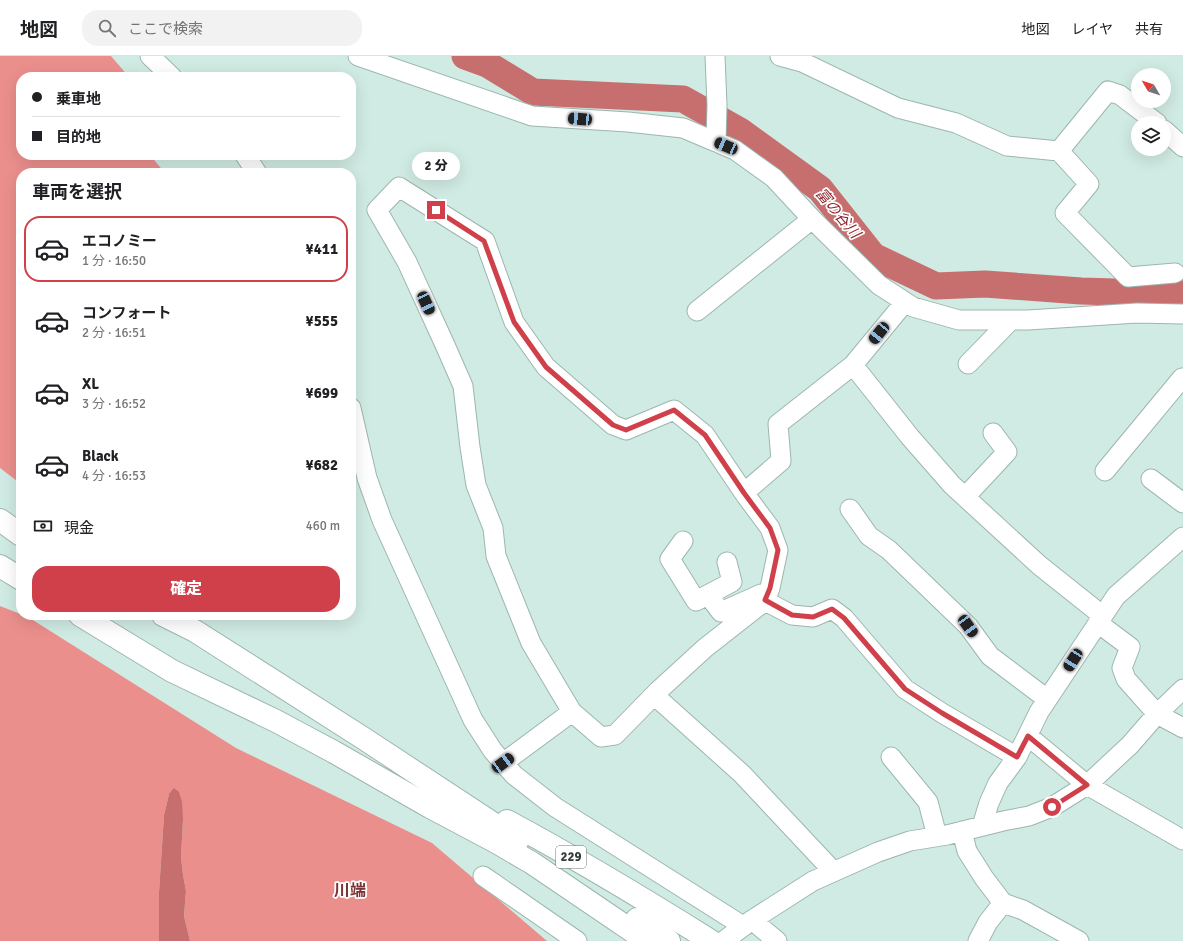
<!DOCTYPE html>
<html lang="ja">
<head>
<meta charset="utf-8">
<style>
	:root { --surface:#fff; --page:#f2f2f2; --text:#202124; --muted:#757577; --line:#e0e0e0; --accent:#d0404a }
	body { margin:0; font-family:Signika,"Noto Sans JP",sans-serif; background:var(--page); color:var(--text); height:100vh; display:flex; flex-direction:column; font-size:15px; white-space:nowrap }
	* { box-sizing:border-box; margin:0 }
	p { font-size:13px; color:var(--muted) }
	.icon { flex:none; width:22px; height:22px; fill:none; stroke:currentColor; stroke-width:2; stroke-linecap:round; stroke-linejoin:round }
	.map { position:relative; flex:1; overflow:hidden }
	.drawer { position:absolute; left:16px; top:112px; width:340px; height:452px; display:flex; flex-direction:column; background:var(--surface); border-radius:16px; box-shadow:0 4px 16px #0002 }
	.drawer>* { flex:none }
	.banner { position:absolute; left:16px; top:16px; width:340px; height:88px; border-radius:16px; box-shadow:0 4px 16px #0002; display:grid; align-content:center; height:88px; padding:0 16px; background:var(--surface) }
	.needle { width:26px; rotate:309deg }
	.fabs { position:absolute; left:1131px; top:12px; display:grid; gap:8px }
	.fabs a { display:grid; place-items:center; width:40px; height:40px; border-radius:50%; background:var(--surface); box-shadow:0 4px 16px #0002; font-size:20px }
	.end { position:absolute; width:18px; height:18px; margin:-9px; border:5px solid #d0404a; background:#fff; box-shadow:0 0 0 2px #fff }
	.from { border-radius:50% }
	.bubble { position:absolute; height:28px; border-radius:14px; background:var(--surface); box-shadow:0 4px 16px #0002; font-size:13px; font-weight:800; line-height:28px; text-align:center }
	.car { position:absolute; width:12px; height:24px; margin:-12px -6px; border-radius:5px; box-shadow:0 0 3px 1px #0007; background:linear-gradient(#222 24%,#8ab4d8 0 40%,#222 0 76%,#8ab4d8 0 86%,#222 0) }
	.banner b { display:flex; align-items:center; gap:14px; height:38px; font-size:15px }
	.banner b+b { border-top:1px solid var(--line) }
	.banner i { width:10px; height:10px; background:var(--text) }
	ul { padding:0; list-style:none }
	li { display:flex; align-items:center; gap:12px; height:66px; margin:0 8px 6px; padding:0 8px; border:2px solid transparent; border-radius:16px }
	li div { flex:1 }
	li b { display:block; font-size:15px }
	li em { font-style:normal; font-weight:800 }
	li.active { border-color:var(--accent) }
	li>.icon { width:36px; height:36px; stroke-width:1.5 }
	h2 { padding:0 16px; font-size:18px; line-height:48px }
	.pay { display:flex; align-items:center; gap:10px; height:44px; padding:0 16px; font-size:15px }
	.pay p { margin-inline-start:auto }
	.button { display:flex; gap:8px; margin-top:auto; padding:8px 16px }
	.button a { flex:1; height:46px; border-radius:16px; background:var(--accent); color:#fff; font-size:16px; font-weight:800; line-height:46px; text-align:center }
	header { display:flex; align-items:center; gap:24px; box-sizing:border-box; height:56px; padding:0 20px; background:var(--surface); border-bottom:1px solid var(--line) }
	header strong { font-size:19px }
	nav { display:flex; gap:22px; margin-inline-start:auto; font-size:14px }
	.search { width:280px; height:36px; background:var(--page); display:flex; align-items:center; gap:10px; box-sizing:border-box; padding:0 14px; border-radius:16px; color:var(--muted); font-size:15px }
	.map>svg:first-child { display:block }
	.forest { fill:#eb8f8d }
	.water { fill:#c76e6e }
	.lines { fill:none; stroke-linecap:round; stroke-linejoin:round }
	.river { stroke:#c76e6e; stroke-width:27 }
	.minor-casing { stroke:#9cb6af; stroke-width:21 }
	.highway-casing { stroke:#9cb6af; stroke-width:24 }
	.minor { stroke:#fff; stroke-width:19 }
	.highway { stroke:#fff; stroke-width:22 }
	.route { stroke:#d0404a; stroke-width:5 }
	.labels { text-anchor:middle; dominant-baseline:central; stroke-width:3.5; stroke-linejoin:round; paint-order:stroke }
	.shield { fill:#fff; stroke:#707674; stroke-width:1 }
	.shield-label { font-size:13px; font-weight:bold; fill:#323c39 }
	.water-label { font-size:15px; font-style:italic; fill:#91252e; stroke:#fff }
	.quarter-label { font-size:16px; font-weight:bold; fill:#7b3436; stroke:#fff }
</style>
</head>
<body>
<header>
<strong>地図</strong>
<div class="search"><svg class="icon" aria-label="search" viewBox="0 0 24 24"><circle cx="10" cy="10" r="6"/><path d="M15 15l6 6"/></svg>ここで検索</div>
<nav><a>地図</a><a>レイヤ</a><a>共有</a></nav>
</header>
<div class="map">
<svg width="1183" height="885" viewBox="0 0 1183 885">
	<rect width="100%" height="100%" fill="#d0ebe3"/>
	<path class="forest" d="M 0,0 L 111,0 L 129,21 L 21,21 L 21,99 L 150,99 L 165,117 L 21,117 L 21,428 L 0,412 Z
		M 0,550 L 28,561 L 236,692 L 432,787 L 547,885 L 190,885 L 184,860 L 186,835 L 183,819 L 181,801 L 183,764 L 169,738 L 164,759 L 159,836 L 159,885 L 0,885 Z"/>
	<path class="water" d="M 174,732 L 179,736 L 182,746 L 183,764 L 181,801 L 183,819 L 186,835 L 184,860 L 190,885 L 159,885 L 159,836 L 164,759 L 169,738 Z"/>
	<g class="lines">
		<path class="river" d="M 465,0 L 487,8 L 533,36 L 683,43 L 740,75 L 820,133 L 873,200 L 936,230 L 985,228 L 1081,235 L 1183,238"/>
		<g class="minor-casing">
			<path id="minor" d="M 150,0 L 172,21
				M 358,0 L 532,60 L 628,66 L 683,72 L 735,94 L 774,122 L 812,163 L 879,229 L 913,251 L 959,264 L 1028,264 L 1137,257 L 1183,258
				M 715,0 L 717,49 L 716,86
				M 780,0 L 802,6 L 898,52 L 956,67 L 1007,90 L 1059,95 L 1108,35 L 1120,39 L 1157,67
				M 1164,74 L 1183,91
				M 1059,95 L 1089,128 L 1065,157 L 1128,221 L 1175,217
				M 245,99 L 257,117
				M 399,131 L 485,185 L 514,266 L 546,311 L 613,369 L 626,374 L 674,354 L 705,379 L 744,437 L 770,472 L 778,494 L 770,532 L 765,545 L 705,592 L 658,635 L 615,679 L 601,681 L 572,656 L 531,587 L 496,500 L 493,472 L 476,429 L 470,391 L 463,330 L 445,289 L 407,206 L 377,154 Z
				M 697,255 L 812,163
				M 968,308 L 1011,264
				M 853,309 L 910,381 L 952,429 L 1039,509 L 1103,560
				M 351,352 L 367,422 L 382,464 L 473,664 L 493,695 L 514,719 L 555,751 L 743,870
				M 1105,415 L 1182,322 L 1183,323
				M 1151,423 L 1183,447
				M 744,437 L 781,405 L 778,368 L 853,309 L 905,246
				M 965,441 L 1007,396 L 993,377
				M 850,453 L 869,480 L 889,494 L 968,570 L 990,600 L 1047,643
				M 683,485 L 670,503 L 696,545 L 732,526 L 727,506
				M 708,539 L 721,556 L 761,538 L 765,545 L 792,559 L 813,561 L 832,553 L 844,562 L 905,633 L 942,657 L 1017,701
				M 1098,567 L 1130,591 L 1122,612 L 1126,623 L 1157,658 L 1183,672
				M 654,639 L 742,718 L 833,815
				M 1028,680 L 1087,729 L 1183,784
				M 891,701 L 928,746 L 937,780
				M 503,707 L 572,656
				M 982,770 L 989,747 L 998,727 L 1017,701 L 1039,656 L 1098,567 L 1116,540 L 1183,481
				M 962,775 L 967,795 L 984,822 L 1003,847 L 1023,854 L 1079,885
				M 483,820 L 577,885
				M 752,864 L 777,885
				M 725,884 L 752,864 L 813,825 L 878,796 L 910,785 L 947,779 L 1003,765 L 1029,760 L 1052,751 L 1087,729 L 1130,689 L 1157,658 L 1183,633
				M 978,885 L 988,866 L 1003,847"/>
		</g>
		<g class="highway-casing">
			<path id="highway" d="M 0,464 L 21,479
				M 0,510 L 21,523
				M 80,559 L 172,615 L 276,665 L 334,696 L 430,751 L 496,786 L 532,807 L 647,885
				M 163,559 L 195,575 L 363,682 L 518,784
				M 507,765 C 576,802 644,843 711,885
				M 637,863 L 669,885"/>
		</g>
		<use href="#minor" class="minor"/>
		<use href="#highway" class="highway"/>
	</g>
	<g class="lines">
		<path class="route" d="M 436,154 L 484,185 L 514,266 L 546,311 L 613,369 L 626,374 L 674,354 L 705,379 L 744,437 L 770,472 L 778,494 L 770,532 L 765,544 L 792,559 L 813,561 L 832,553 L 844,562 L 905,633 L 942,657 L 1017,701 L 1028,680 L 1087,729 L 1052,751"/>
	</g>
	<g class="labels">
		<rect class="shield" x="556" y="790" width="30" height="22" rx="3"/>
		<g class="shield-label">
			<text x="571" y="801">229</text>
		</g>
		<g class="water-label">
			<text transform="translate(838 157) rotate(50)">富の谷川</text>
		</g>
		<g class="quarter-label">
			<text x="350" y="835">川端</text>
		</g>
	</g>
</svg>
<div class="fabs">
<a><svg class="needle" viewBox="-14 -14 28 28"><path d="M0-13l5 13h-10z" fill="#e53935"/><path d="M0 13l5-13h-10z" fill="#757577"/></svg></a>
<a><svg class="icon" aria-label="layers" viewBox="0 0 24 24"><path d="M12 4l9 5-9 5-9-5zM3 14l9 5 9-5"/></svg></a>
</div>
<i class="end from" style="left:1052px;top:751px"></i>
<i class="end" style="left:436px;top:154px"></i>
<div class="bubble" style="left:412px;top:96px;width:48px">2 分</div>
<i class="car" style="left:580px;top:63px;rotate:274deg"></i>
<i class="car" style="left:726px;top:90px;rotate:293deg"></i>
<i class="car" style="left:426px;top:247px;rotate:155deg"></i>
<i class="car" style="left:879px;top:277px;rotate:219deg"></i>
<i class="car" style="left:968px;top:570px;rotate:144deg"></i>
<i class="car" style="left:1073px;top:604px;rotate:213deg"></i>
<i class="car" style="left:503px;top:707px;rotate:54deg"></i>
<div class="banner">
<b><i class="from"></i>乗車地</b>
<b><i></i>目的地</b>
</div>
<section class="drawer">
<h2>車両を選択</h2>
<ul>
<li class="active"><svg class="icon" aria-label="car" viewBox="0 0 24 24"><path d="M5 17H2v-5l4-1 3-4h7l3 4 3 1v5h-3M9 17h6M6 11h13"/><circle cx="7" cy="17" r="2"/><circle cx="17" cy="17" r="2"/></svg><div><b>エコノミー</b><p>1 分 · 16:50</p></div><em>¥411</em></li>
<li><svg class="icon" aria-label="car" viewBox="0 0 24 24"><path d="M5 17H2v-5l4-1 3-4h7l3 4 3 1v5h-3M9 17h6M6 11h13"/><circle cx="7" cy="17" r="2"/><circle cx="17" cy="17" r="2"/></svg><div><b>コンフォート</b><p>2 分 · 16:51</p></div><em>¥555</em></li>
<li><svg class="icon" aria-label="car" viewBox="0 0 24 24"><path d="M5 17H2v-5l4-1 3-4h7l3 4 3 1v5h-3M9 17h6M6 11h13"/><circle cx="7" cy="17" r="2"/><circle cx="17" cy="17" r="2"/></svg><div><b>XL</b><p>3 分 · 16:52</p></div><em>¥699</em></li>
<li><svg class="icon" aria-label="car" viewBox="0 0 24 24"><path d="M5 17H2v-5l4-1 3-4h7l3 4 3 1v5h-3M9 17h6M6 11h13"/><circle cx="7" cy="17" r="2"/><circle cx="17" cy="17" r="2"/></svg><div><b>Black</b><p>4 分 · 16:53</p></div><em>¥682</em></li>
</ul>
<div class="pay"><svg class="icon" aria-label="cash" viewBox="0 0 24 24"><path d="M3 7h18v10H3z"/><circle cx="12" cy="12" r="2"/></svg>現金<p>460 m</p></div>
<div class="button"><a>確定</a></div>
</section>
</div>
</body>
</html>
